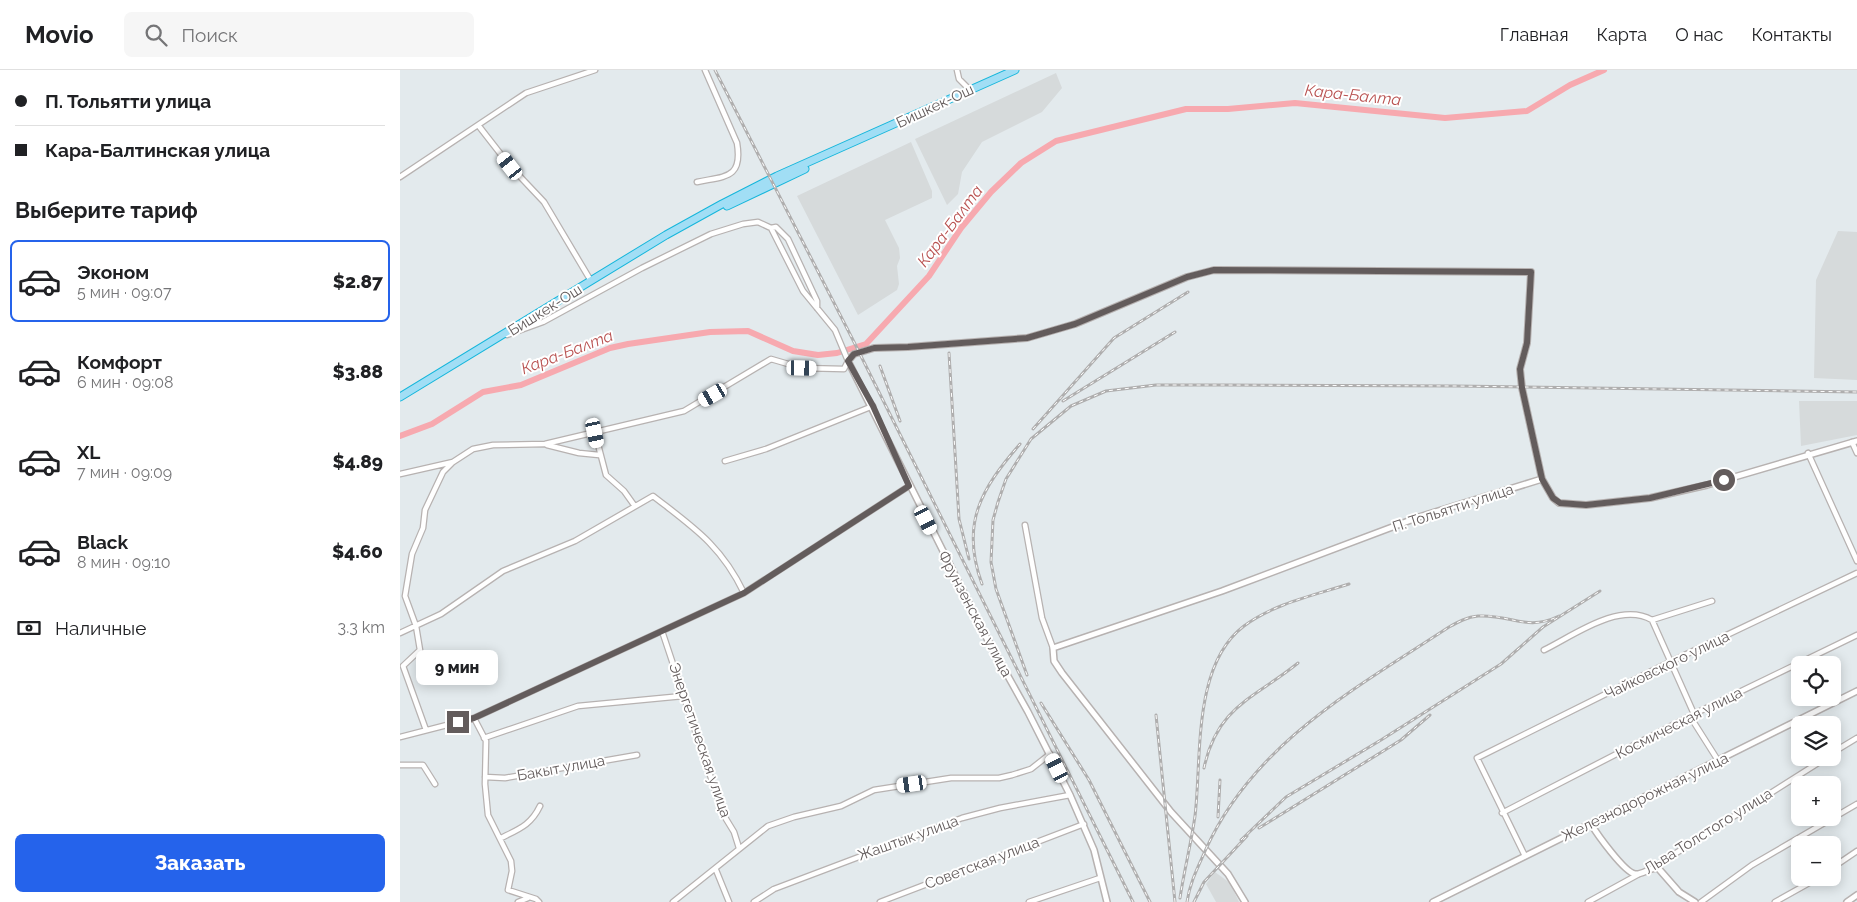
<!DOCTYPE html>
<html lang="ru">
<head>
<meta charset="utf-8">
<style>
	:root { --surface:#fff; --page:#f6f6f6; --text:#202124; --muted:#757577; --line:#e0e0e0; --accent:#2563eb }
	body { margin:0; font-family:Raleway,sans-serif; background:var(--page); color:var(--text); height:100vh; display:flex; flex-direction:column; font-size:19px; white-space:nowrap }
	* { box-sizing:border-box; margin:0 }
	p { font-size:16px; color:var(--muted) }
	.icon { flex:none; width:28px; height:28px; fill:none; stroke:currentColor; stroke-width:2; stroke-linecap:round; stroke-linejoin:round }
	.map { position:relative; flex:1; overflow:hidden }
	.details { display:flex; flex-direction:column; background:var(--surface); width:400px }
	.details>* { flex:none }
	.guide { display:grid; align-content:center; height:110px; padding:0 15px; background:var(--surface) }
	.controls { position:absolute; left:1391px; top:586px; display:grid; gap:10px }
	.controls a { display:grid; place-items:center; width:50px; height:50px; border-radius:8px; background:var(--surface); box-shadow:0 2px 12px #0003; font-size:25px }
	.end { position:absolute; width:22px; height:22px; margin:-11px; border:6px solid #635c5c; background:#fff; box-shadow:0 0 0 2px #fff }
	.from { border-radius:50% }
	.bubble { position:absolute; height:35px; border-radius:8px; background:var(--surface); box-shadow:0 2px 12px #0003; font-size:16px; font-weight:800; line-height:35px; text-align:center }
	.car { position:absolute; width:15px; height:30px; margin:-15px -8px; border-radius:6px; box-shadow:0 0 4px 1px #0007; background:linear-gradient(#fff 24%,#345 0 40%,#fff 0 76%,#345 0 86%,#fff 0) }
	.guide b { display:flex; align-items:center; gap:18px; height:48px; font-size:19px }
	.guide b+b { border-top:1px solid var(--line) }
	.guide i { width:12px; height:12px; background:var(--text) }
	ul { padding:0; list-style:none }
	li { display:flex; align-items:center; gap:15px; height:82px; margin:0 10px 8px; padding:0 5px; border:2px solid transparent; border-radius:8px }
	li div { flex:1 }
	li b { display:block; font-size:19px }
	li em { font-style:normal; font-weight:800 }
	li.current { border-color:var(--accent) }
	li>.icon { width:45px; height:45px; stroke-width:1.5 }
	h2 { padding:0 15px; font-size:22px; line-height:60px }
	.pay { display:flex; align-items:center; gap:12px; height:55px; padding:0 15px; font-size:19px }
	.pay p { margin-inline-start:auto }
	.button { display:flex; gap:10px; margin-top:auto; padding:10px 15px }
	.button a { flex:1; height:58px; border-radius:8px; background:var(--accent); color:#fff; font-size:20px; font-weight:800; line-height:58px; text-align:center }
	header { display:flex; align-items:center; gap:30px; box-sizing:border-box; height:70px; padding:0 25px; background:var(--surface); border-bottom:1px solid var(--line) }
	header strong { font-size:24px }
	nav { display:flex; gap:28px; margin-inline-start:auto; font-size:18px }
	.search { width:350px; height:45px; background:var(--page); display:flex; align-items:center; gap:12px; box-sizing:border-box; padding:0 18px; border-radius:8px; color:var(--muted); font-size:19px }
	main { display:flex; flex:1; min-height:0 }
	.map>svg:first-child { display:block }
	.industrial { fill:#d6dadb }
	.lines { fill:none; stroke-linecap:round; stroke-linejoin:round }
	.river { stroke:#f7a9af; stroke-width:6 }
	.minor-casing { stroke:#b7b2b1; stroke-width:7 }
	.tertiary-casing { stroke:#b7b2b1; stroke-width:8 }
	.trunk-casing { stroke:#15b6db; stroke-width:9 }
	.minor { stroke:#fff; stroke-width:4.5 }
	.tertiary { stroke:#fff; stroke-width:5 }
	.trunk { stroke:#a1def5; stroke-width:7 }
	.rail-casing { stroke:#afaeae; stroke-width:3 }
	.rail { stroke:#fff; stroke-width:1; stroke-dasharray:4; stroke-linecap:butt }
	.route { stroke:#635c5c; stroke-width:6 }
	.labels { text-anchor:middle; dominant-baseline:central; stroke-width:4; stroke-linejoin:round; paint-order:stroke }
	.street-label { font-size:15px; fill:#635c5c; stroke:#fff }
	.water-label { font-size:16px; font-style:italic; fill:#b8504f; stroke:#fff }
</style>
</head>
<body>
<header>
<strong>Movio</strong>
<div class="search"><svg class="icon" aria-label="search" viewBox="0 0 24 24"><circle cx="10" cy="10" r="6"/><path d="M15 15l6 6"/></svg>Поиск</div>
<nav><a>Главная</a><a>Карта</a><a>О нас</a><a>Контакты</a></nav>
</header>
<main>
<section class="details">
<div class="guide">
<b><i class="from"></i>П. Тольятти улица</b>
<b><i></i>Кара-Балтинская улица</b>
</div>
<h2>Выберите тариф</h2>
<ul>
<li class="current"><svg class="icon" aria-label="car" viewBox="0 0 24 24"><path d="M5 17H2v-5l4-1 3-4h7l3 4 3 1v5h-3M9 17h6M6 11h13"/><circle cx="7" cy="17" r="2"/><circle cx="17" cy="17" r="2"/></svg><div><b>Эконом</b><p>5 мин · 09:07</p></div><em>$2.87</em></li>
<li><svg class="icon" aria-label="car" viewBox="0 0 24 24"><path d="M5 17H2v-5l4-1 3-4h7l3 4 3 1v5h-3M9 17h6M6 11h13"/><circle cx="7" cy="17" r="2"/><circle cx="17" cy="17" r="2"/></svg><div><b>Комфорт</b><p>6 мин · 09:08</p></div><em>$3.88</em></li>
<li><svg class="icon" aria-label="car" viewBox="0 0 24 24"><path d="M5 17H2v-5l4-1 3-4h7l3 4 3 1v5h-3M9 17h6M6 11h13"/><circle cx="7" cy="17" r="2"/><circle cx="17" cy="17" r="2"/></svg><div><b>XL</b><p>7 мин · 09:09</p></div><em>$4.89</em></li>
<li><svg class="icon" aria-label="car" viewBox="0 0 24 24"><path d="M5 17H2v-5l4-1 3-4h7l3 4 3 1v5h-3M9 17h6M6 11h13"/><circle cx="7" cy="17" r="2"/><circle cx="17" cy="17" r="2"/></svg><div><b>Black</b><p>8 мин · 09:10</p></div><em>$4.60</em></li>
</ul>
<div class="pay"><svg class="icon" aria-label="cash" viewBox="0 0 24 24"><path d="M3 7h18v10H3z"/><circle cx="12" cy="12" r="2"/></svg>Наличные<p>3.3 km</p></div>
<div class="button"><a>Заказать</a></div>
</section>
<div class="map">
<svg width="1457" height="832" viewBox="0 0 1457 832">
	<rect width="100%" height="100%" fill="#e3eaed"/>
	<path class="industrial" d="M 656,3 L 662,18 L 642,42 L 582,72 L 562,102 L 558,124 L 547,135 L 515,69 Z
		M 511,72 L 532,121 L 532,128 L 485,150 L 499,178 L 500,188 L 497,196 L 499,214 L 497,220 L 458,245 L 397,126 Z
		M 1438,161 L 1457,162 L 1457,310 L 1414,308 L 1416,210 Z
		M 1399,331 L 1457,331 L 1457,365 L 1401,376 Z
		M 815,802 L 830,813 L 839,832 L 816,832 L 806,814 Z"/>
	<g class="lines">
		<path class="river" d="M 0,366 L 32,354 L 83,322 L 121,315 L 210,278 L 228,274 L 310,262 L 348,261 L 393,281 L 418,285 L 437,283 L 466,274 L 529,206 L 561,158 L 591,122 L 621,93 L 656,71 L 786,39 L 828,39 L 895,33 L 1045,48 L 1127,41 L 1170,15 L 1204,0"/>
		<g class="minor-casing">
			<path id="minor" d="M 557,0 L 559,9 L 569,19
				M 78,55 L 110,96 L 144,132 L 191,211
				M 0,107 L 126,23 L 195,0
				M 297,112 C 325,106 343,109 337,73 L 305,0
				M 107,265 L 143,252 L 242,198 L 311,164 L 343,154 L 358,152 L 371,158 L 376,157 L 388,169 L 417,231 L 417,238
				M 195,363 L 206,405 L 224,421 L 234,435
				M 1452,372 L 1457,383
				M 147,375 L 179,383 L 199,385
				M 1408,383 L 1457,491
				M 325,391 L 366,379 L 473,336
				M 0,404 L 53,392 L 73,379 L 93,375 L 145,374 L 284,341 L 371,289 L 402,298 L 444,299 L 448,291 L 435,260 L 403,221 L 371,158
				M 625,455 L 642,548 L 653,578
				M 1252,550 L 1294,644 L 1293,651 L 1319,692
				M 262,561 L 323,744 L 334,762 L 339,778
				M 0,563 L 41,544 L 103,501 L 175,471 L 253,426 C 293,457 321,475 344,523
				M 1144,580 C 1173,566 1219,531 1252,550 L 1312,531
				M 74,648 L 86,671 L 85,714 L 88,745 L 111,791 L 112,801 L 108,820 L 136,829 L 139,832
				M 26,660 L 3,596 L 20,580 L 16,556 L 5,526 L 12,484 L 23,458 L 25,440 L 43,402 L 52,393
				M 0,667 L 74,648 L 344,523 L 509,416
				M 84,668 L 178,636 L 283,626
				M 1432,683 L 1457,668
				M 0,695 L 23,695 L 35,714
				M 85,707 L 105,708 L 237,685
				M 1102,743 L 1294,644 L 1457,565
				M 101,768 C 119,759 131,755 140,736
				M 1125,786 L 1077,688 L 1270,592 L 1457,503
				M 1254,797 L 1426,688
				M 1432,798 L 1457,781
				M 316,800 L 329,832
				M 118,832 L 128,828
				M 273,832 L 368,756 L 394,747 L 441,736 L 474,720 L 551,708 L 599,708 L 612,705 L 631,699 L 650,684
				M 354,832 L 374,819 L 562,748 L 600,738 L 670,725
				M 480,832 L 684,754
				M 629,832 L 700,808
				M 1188,832 L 1239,804
				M 1301,832 L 1352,795 L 1457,734
				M 1375,832 L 1418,808"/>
		</g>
		<g class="tertiary-casing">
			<path id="tertiary" d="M 1191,754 C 1197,764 1224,802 1235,804 C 1243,805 1250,797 1258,798 L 1279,822 L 1295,832
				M 707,832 L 694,780 L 670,725 L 628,642 L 585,565 L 448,291 L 454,284 L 474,278 L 508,277 L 627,268 L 675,254 L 787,207 L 814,200 L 1131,202 L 1127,273 L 1120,299 L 1122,318 L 1142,409
				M 845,832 L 828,804 L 771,742 L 662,603 L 654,591 L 653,578 L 822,521 L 1019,447 L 1142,409 L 1153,428 L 1159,433 L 1186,435 L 1250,428 L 1307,415 L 1457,371
				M 1033,832 L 1457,621
				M 1447,832 L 1457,825"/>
		</g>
		<g class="trunk-casing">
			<path id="trunk" d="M 327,136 L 405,99
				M 0,327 L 266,165 L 322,134 L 377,106 L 615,0"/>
		</g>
		<use href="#minor" class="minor"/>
		<use href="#tertiary" class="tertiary"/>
		<use href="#trunk" class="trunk"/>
		<g class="rail-casing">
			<path id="rail" d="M 315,0 L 454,272 L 733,832
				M 549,283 L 559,449 L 569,489
				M 480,296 L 500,351
				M 663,331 L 775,262
				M 633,359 L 714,268 L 788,222
				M 582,514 C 560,454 581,419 620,374
				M 627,605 L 596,519 L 591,492 L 593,450 L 598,432 L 606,409 L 631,369 L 671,336 L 706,321 L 756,315 L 824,315 L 1056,316 L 1457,322
				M 641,633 L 689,710 L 750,832
				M 756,645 L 775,832
				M 804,698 C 817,636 855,628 898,593
				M 818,747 L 820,710
				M 859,758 L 1001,670 L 1030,645
				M 841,770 L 886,727 L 981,670 L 1101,594 L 1143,557 L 1200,521
				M 780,828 C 784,801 791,774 795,746 C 802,688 792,595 844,556 C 873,534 915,525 949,514
				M 787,832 C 790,812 798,797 806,779 C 854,673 956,618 1049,557 C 1058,552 1067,547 1078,546 C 1111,544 1126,562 1159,546
				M 794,832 L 804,812 L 847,766"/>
		</g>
		<use href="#rail" class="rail"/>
	</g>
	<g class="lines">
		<path class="route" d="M 58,652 L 74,648 L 344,523 L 509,416 L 473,336 L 448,291 L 454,284 L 474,278 L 508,277 L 627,268 L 675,254 L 787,207 L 814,200 L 1131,202 L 1127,273 L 1120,299 L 1122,318 L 1142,409 L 1153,428 L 1160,433 L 1186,435 L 1250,428 L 1324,410"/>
	</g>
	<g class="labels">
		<g class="street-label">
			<text transform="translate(535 36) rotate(-25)">Бишкек-Ош</text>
			<text transform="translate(145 240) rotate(-32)">Бишкек-Ош</text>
			<text transform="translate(1053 438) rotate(-18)">П. Тольятти улица</text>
			<text transform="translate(575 544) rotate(62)">Фрунзенская улица</text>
			<text transform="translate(1267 595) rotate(-26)">Чайковского улица</text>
			<text transform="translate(1279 653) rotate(-27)">Космическая улица</text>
			<text transform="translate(300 670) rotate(71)">Энергетическая улица</text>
			<text transform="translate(161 698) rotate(-10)">Бакыт улица</text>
			<text transform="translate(1245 727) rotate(-26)">Железнодорожная улица</text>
			<text transform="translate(1308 761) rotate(-32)">Льва Толстого улица</text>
			<text transform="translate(508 768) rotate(-20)">Жаштык улица</text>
			<text transform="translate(582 793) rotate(-21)">Советская улица</text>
		</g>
		<g class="water-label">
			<text transform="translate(953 25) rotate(6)">Кара-Балта</text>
			<text transform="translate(550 156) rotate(-53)">Кара-Балта</text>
			<text transform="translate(167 282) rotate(-21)">Кара-Балта</text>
		</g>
	</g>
</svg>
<div class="controls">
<a><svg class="icon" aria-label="locate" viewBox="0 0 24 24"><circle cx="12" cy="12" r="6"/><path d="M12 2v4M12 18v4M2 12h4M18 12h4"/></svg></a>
<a><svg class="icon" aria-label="layers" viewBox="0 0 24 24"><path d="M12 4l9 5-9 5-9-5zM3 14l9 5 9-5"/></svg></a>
<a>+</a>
<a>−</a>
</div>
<i class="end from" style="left:1324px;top:410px"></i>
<i class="end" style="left:58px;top:652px"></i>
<div class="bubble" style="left:16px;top:580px;width:82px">9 мин</div>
<i class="car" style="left:110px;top:96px;rotate:322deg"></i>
<i class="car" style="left:402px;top:298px;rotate:91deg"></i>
<i class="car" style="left:313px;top:325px;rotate:240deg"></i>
<i class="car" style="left:195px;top:363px;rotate:168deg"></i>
<i class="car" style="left:526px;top:450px;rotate:153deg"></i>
<i class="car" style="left:657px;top:698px;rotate:334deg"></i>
<i class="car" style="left:512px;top:714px;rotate:262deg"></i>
</div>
</main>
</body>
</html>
